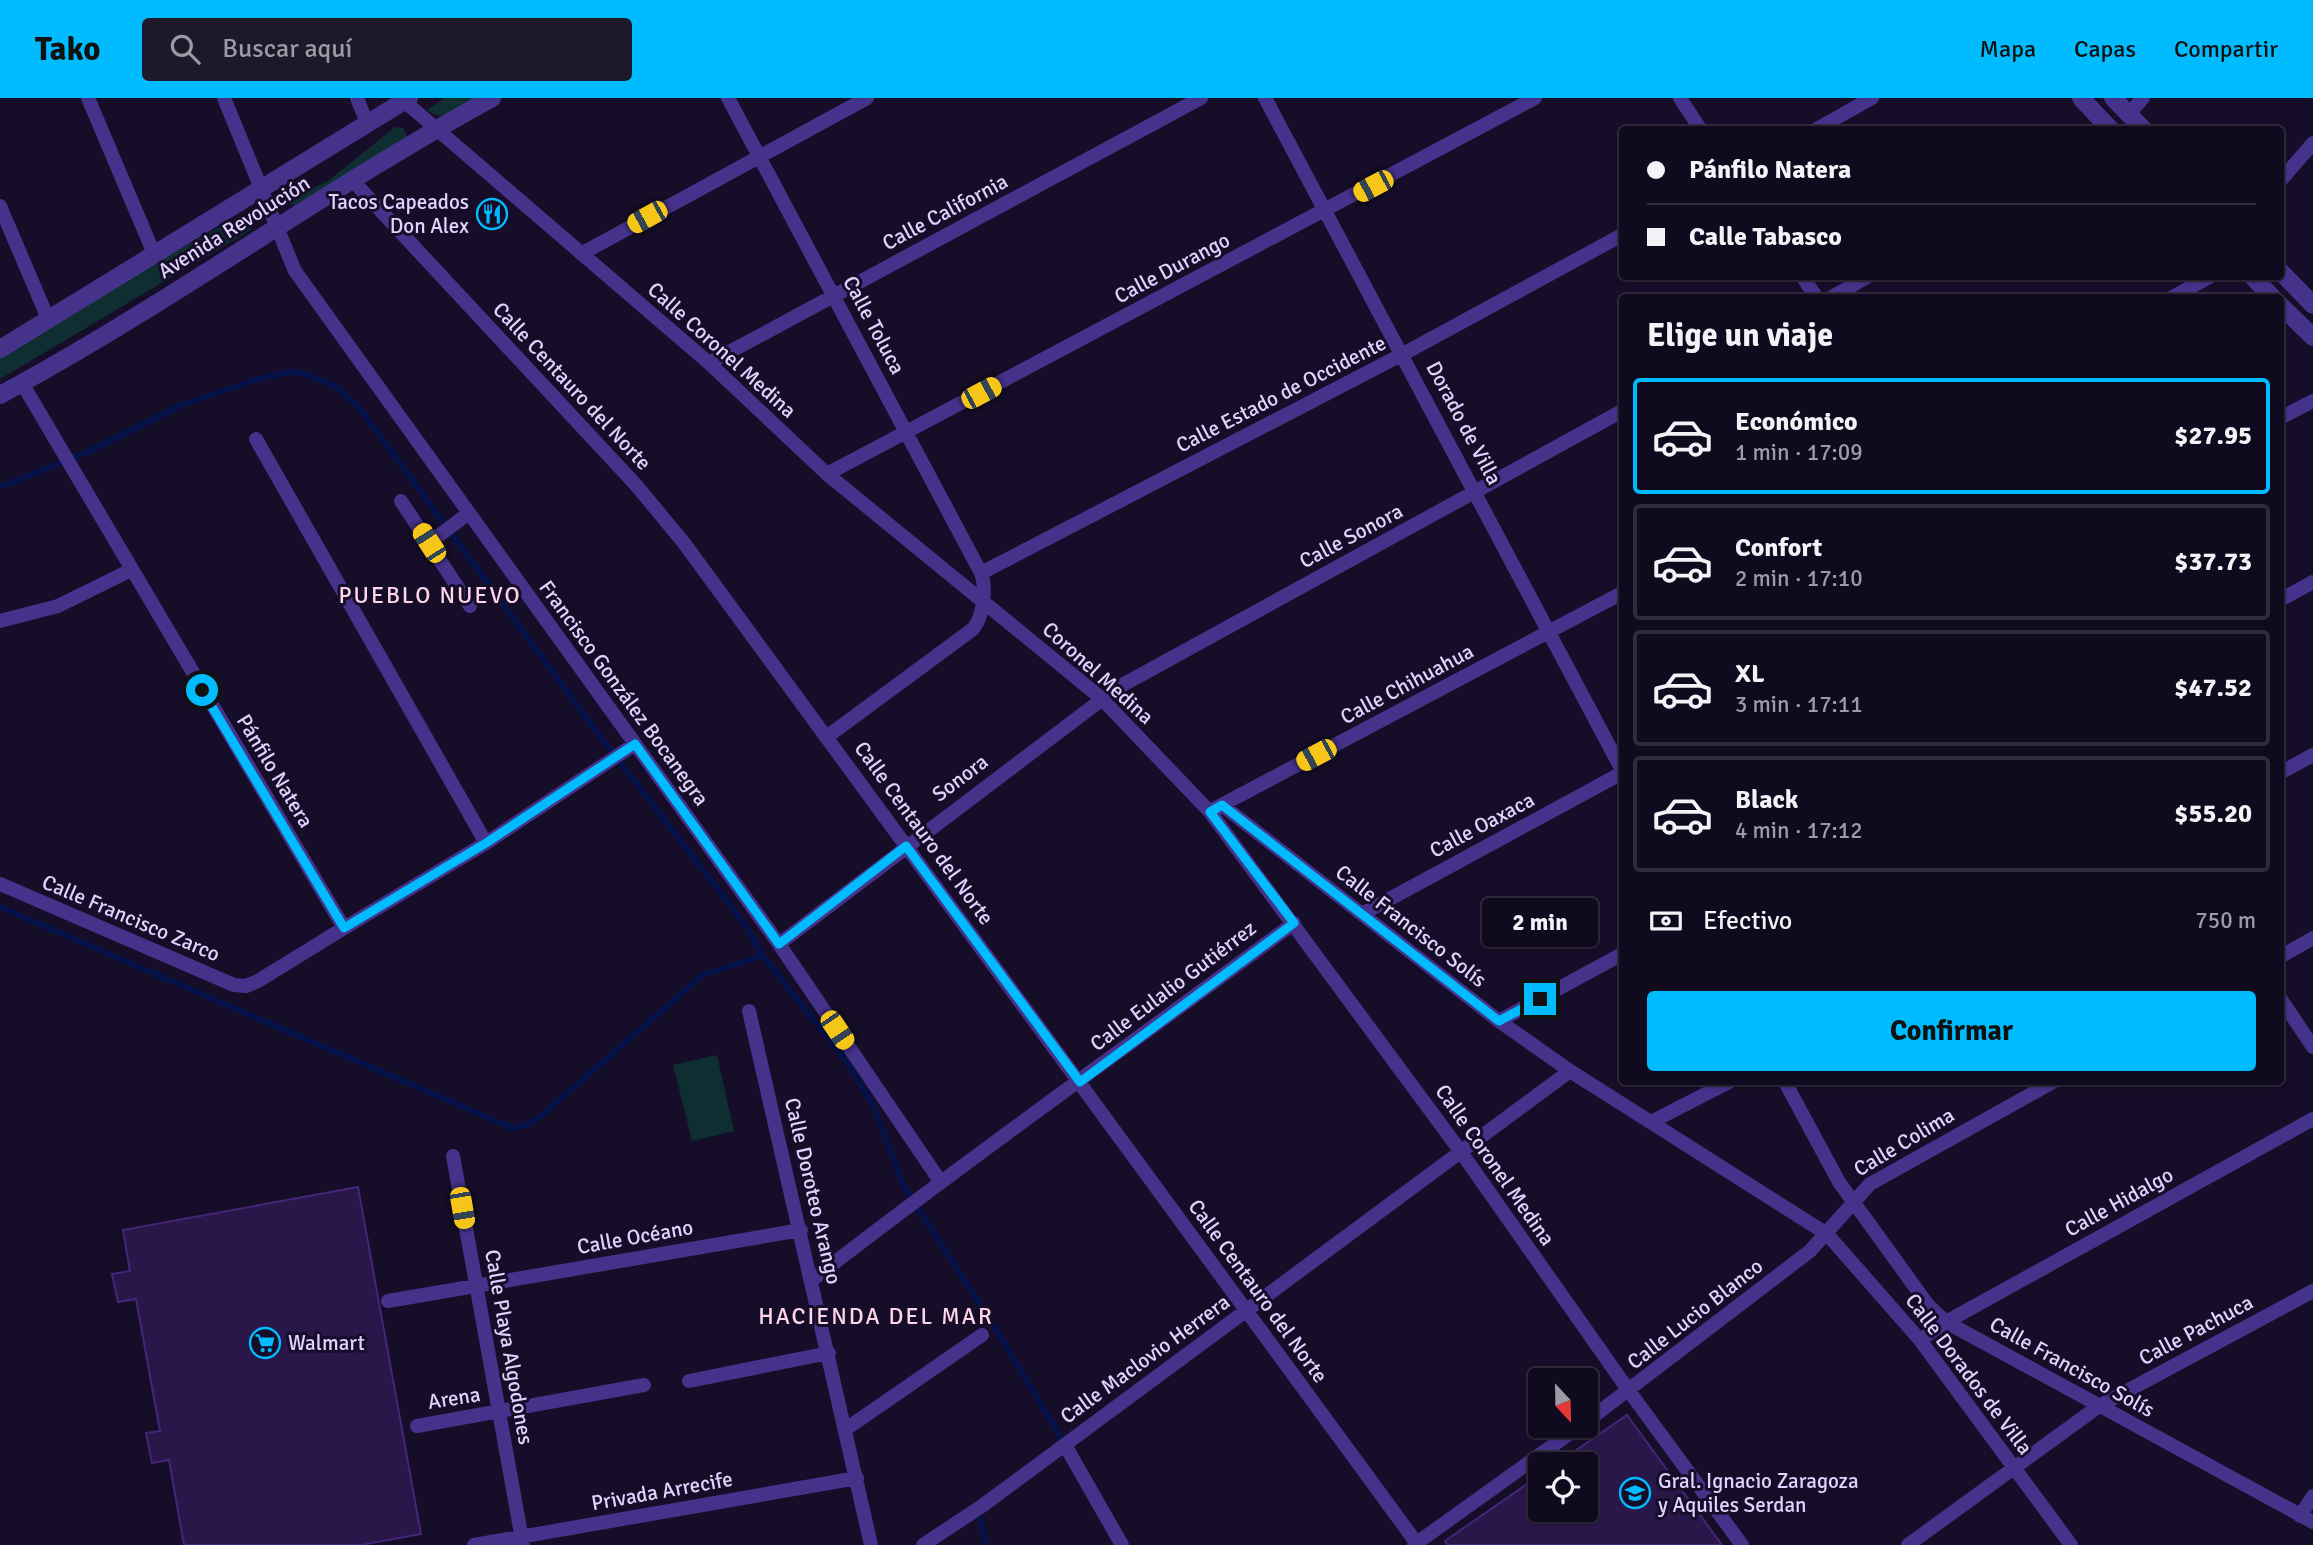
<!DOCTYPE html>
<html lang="es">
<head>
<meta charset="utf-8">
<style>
	:root { --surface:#100a1e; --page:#1e182b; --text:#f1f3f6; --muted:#9c9aa4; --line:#302b3c; --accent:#00bbfe }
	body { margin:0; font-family:Signika,sans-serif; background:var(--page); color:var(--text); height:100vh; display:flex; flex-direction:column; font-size:26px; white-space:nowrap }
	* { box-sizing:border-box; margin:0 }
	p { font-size:23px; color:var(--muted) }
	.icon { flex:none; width:38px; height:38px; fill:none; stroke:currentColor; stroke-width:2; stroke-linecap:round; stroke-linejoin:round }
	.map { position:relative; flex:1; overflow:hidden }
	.drawer { position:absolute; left:1619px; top:196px; width:665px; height:791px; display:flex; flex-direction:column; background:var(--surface); border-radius:7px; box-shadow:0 2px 5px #0004,0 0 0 2px var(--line) }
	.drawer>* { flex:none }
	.top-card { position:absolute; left:1619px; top:28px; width:665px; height:154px; border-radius:7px; box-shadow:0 2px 5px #0004,0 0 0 2px var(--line); display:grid; align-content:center; height:154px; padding:0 28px; background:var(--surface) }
	.needle { width:46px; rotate:158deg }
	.tools { position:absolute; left:1528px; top:1270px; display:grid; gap:14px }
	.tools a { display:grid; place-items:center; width:70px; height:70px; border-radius:7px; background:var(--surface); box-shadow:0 2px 5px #0004,0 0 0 2px var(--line); font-size:35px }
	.end { position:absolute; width:32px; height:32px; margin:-16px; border:9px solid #00bbfe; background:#111; box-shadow:0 0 0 4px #111 }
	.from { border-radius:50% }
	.bubble { position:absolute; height:49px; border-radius:7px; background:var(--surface); box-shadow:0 2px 5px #0004,0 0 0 2px var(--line); font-size:23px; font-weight:700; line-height:49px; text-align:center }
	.car { position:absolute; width:21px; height:42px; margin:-21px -10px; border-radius:9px; box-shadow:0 0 5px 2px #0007; background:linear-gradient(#f5c518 24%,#345 0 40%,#f5c518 0 76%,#345 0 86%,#f5c518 0) }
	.top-card b { display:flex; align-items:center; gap:24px; height:66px; font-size:26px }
	.top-card b+b { border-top:2px solid var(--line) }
	.top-card i { width:18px; height:18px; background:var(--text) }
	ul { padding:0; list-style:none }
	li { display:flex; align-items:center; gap:21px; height:116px; margin:0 14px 10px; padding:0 14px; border:4px solid var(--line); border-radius:7px }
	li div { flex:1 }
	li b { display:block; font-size:26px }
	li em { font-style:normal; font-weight:700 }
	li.active { border-color:var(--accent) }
	li>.icon { width:63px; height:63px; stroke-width:1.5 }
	h2 { padding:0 28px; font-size:32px; line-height:84px }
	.pay { display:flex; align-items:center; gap:18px; height:77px; padding:0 28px; font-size:26px }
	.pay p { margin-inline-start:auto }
	.action { display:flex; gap:14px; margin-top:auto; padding:14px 28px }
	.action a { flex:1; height:80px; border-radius:7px; background:var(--accent); color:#111; font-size:28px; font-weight:700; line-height:80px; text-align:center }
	header { display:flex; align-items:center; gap:42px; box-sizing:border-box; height:98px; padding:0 35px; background:var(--accent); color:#111 }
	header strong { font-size:33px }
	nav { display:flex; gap:38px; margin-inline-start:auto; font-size:24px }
	.search { width:490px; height:63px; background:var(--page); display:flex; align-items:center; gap:18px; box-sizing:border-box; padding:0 24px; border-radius:7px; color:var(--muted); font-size:26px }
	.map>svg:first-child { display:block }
	.green { fill:#0f2e32 }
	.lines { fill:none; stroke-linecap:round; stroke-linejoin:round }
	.stream { stroke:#051249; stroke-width:6 }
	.building { fill:#2a174a; stroke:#442679; stroke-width:2 }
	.minor { stroke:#45338b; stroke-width:14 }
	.tertiary { stroke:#45338b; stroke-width:18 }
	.route { stroke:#00bbfe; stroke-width:9 }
	.labels { text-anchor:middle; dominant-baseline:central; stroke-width:6; stroke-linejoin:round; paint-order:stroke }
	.poi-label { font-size:21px; fill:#e0d3ff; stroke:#160d28; text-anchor:start }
	.street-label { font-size:21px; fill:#e0d3ff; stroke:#160d28 }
	.neighbourhood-label { font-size:23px; letter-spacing:2px; fill:#ffd5e9; stroke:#160d28 }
</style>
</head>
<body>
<header>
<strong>Tako</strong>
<div class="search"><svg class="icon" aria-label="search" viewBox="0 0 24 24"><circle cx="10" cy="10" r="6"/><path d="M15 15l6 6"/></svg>Buscar aquí</div>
<nav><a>Mapa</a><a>Capas</a><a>Compartir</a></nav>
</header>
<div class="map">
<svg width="2313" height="1447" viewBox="0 0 2313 1447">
	<rect width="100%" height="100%" fill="#160d28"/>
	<path class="green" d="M 444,0 L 485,0 C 466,10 447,27 427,12 Z
		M 395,29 L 403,30 L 408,40 L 299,109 L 290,106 L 297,98 L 328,83 Z
		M 239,118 L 246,120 L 251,132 L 0,281 L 0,253 Z
		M 717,957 L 734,1033 L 692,1043 L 673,967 Z"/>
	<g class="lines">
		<path class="stream" d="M 0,389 L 85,355 L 179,308 L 258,281 L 289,274 L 306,276 L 336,289 L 358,308 L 593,629 L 746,828 L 763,858
			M 0,809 L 512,1030 L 527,1027 L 542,1017 L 704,876 L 763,858 L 848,966 L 874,1009 L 903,1087 L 994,1228 L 1063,1343 L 1060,1346
			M 978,1411 L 986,1447"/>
	</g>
	<path class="building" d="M 358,1089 L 421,1436 L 361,1447 L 184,1447 L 169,1362 L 152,1365 L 146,1335 L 160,1333 L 136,1201 L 118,1204 L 112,1176 L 130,1173 L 123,1132 Z
		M 1627,1317 L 1722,1447 L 1447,1447 L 1445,1443 L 1540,1377 L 1540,1412 L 1586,1412 L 1586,1367 L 1555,1367 Z"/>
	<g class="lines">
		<path class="minor" d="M 88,0 L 155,158
			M 224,0 L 295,173 L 779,846 L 940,1083
			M 357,0 L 367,25
			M 728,0 L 981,475
			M 1265,0 L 1622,672
			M 1680,0 L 1701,32
			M 404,3 L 709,265 L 827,376 L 1101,600 L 1210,714 L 1461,1054 L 1629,1293 L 1742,1447
			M 2129,16 L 2143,0
			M 1815,32 L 1872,0
			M 353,83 L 636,387 L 684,445 L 1418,1447
			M 2280,83 L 2313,45
			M 0,108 L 49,223
			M 581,156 L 867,0
			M 1802,178 L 1817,200
			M 1830,200 L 1869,178
			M 2171,200 L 2211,178
			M 709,265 L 1201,0
			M 22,285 L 344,830 L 486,745 L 635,646
			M 2280,320 L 2313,303
			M 256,341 L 486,745
			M 827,376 L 1535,0
			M 401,403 L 470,508
			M 429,445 L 469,415
			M 2280,502 L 2313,484
			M 0,523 L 58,508 L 131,472
			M 828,638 L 973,531 C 983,519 987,490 981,475 L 1403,256 L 1622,137
			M 2280,675 L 2313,657
			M 1222,707 L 1499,923 L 1570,973 L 1827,1136 L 1920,1242 L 2071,1447
			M 1214,711 L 1622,495
			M 0,786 L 234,887 L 246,888 L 258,883 L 344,830
			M 1362,816 L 1622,675
			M 779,846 L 1117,590 L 1622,313
			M 2280,859 L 2313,840
			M 2280,900 L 2313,949
			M 749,913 L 871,1447
			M 1499,923 L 1622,856
			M 1785,984 L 1839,1084 L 1928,1207 L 1946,1224 L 2313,1424
			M 1653,1023 L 1729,984
			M 453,1058 L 523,1447
			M 812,1182 C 970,1059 1134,944 1294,825
			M 388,1203 L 801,1132
			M 1920,1242 L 1946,1224 L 2313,1021
			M 689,1283 L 829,1255
			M 1586,1324 L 1810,1153 L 1870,1086 L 2053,984
			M 417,1328 L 644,1287
			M 846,1331 L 982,1237
			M 1065,1347 L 1122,1447
			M 2300,1418 L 2313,1398
			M 474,1447 L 857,1380
			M 923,1447 L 982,1408 L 1570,973
			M 1414,1447 L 1580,1328
			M 1908,1447 L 2099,1308 L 2313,1193"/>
		<path class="tertiary" d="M 2081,0 L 2111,32
			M 2113,0 L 2144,32
			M 2280,173 L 2313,207
			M 2252,178 L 2273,200
			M 2280,207 L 2313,239
			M 0,251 L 409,0
			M 0,297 C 169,206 324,92 492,0"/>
	</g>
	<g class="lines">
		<path class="route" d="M 202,592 L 344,830 L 486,745 L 635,646 L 779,846 L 906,748 L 1080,984 L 1294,825 L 1210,714 L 1222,707 L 1499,923 L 1540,901"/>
	</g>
	<defs>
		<g id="restaurant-ring" transform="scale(1.575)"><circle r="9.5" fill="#160d28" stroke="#00bbfe" stroke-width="1.5"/><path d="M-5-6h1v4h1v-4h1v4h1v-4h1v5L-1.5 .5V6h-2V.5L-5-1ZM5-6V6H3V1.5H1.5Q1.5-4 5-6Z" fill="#00bbfe"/></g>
		<g id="supermarket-ring" transform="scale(1.575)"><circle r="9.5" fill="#160d28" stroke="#00bbfe" stroke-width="1.5"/><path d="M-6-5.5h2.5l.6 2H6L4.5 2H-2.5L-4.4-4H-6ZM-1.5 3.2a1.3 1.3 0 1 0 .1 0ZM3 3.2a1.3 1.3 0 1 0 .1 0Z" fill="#00bbfe"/></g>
		<g id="school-ring" transform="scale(1.575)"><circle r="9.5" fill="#160d28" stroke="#00bbfe" stroke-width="1.5"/><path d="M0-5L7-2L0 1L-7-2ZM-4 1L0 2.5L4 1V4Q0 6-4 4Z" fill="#00bbfe"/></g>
	</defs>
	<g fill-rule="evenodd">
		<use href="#restaurant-ring" x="492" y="116"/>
		<use href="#supermarket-ring" x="265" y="1245"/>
		<use href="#school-ring" x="1635" y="1395"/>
	</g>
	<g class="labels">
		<g class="poi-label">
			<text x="469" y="104" text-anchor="end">Tacos Capeados<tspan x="469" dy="24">Don Alex</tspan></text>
			<text x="288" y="1245">Walmart</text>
			<text x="1658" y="1383">Gral. Ignacio Zaragoza<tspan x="1658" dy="24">y Aquiles Serdan</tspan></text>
		</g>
		<g class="street-label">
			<text transform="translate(945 114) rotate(-28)">Calle California</text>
			<text transform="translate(234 129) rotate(-32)">Avenida Revolución</text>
			<text transform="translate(1172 170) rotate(-28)">Calle Durango</text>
			<text transform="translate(874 227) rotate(62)">Calle Toluca</text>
			<text transform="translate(722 252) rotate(42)">Calle Coronel Medina</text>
			<text transform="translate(572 288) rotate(47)">Calle Centauro del Norte</text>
			<text transform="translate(1281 296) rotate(-27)">Calle Estado de Occidente</text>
			<text transform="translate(1464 325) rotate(62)">Dorado de Villa</text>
			<text transform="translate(1351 438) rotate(-28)">Calle Sonora</text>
			<text transform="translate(1098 575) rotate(42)">Coronel Medina</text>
			<text transform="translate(1407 586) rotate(-28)">Calle Chihuahua</text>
			<text transform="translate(624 595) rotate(54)">Francisco González Bocanegra</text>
			<text transform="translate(275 673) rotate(59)">Pánfilo Natera</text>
			<text transform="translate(960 680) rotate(-37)">Sonora</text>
			<text transform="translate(1482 727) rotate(-28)">Calle Oaxaca</text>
			<text transform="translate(924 735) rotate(54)">Calle Centauro del Norte</text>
			<text transform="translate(131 820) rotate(23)">Calle Francisco Zarco</text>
			<text transform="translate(1411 828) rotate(38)">Calle Francisco Solís</text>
			<text transform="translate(1173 888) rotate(-37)">Calle Eulalio Gutiérrez</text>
			<text transform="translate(1904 1044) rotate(-31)">Calle Colima</text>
			<text transform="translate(1495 1067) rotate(55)">Calle Coronel Medina</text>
			<text transform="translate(813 1093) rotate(77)">Calle Doroteo Arango</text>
			<text transform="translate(2119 1104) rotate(-29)">Calle Hidalgo</text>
			<text transform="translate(635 1139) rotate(-10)">Calle Océano</text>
			<text transform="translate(1258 1193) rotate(54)">Calle Centauro del Norte</text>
			<text transform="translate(1695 1216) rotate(-38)">Calle Lucio Blanco</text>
			<text transform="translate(2196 1232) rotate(-28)">Calle Pachuca</text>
			<text transform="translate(509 1249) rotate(80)">Calle Playa Algodones</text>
			<text transform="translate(1145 1261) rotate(-36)">Calle Maclovio Herrera</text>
			<text transform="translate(2072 1269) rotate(29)">Calle Francisco Solís</text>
			<text transform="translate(1969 1276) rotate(53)">Calle Dorados de Villa</text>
			<text transform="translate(454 1300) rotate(-9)">Arena</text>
			<text transform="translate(662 1393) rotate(-10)">Privada Arrecife</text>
		</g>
		<g class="neighbourhood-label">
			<text x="430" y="497">PUEBLO NUEVO</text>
			<text x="876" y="1218">HACIENDA DEL MAR</text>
		</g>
	</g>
</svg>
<div class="tools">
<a><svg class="needle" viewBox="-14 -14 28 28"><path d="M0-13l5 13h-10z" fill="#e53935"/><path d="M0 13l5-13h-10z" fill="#9c9aa4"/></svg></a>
<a><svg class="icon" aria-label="locate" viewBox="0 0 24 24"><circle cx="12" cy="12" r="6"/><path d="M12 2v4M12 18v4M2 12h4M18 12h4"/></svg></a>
</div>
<i class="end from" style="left:202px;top:592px"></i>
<i class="end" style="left:1540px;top:901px"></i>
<div class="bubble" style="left:1482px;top:800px;width:116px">2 min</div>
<i class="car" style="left:1373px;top:88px;rotate:242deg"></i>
<i class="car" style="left:647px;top:119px;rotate:241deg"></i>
<i class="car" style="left:981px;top:295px;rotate:62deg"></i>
<i class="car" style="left:429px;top:445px;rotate:327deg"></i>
<i class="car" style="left:1316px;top:657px;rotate:242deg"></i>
<i class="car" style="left:837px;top:932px;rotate:146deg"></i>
<i class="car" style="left:462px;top:1110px;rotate:170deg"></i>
<div class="top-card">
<b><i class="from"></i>Pánfilo Natera</b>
<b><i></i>Calle Tabasco</b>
</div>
<section class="drawer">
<h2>Elige un viaje</h2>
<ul>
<li class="active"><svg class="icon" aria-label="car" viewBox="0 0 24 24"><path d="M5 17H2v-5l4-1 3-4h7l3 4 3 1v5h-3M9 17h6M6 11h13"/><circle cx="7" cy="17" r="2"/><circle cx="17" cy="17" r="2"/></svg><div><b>Económico</b><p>1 min · 17:09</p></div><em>$27.95</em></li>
<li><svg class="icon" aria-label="car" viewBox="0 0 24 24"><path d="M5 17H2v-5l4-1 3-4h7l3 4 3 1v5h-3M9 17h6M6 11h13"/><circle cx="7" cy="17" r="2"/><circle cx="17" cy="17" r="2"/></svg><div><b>Confort</b><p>2 min · 17:10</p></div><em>$37.73</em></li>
<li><svg class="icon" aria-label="car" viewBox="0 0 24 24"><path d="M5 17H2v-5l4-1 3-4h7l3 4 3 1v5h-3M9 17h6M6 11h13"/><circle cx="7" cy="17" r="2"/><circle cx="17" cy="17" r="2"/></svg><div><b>XL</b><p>3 min · 17:11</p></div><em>$47.52</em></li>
<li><svg class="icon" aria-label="car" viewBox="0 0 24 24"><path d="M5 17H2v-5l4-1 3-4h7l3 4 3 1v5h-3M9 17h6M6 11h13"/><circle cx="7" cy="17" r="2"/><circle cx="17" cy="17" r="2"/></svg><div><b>Black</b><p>4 min · 17:12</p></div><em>$55.20</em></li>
</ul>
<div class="pay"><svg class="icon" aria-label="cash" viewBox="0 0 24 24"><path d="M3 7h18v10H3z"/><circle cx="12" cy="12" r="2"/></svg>Efectivo<p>750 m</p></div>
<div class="action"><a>Confirmar</a></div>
</section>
</div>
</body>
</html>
